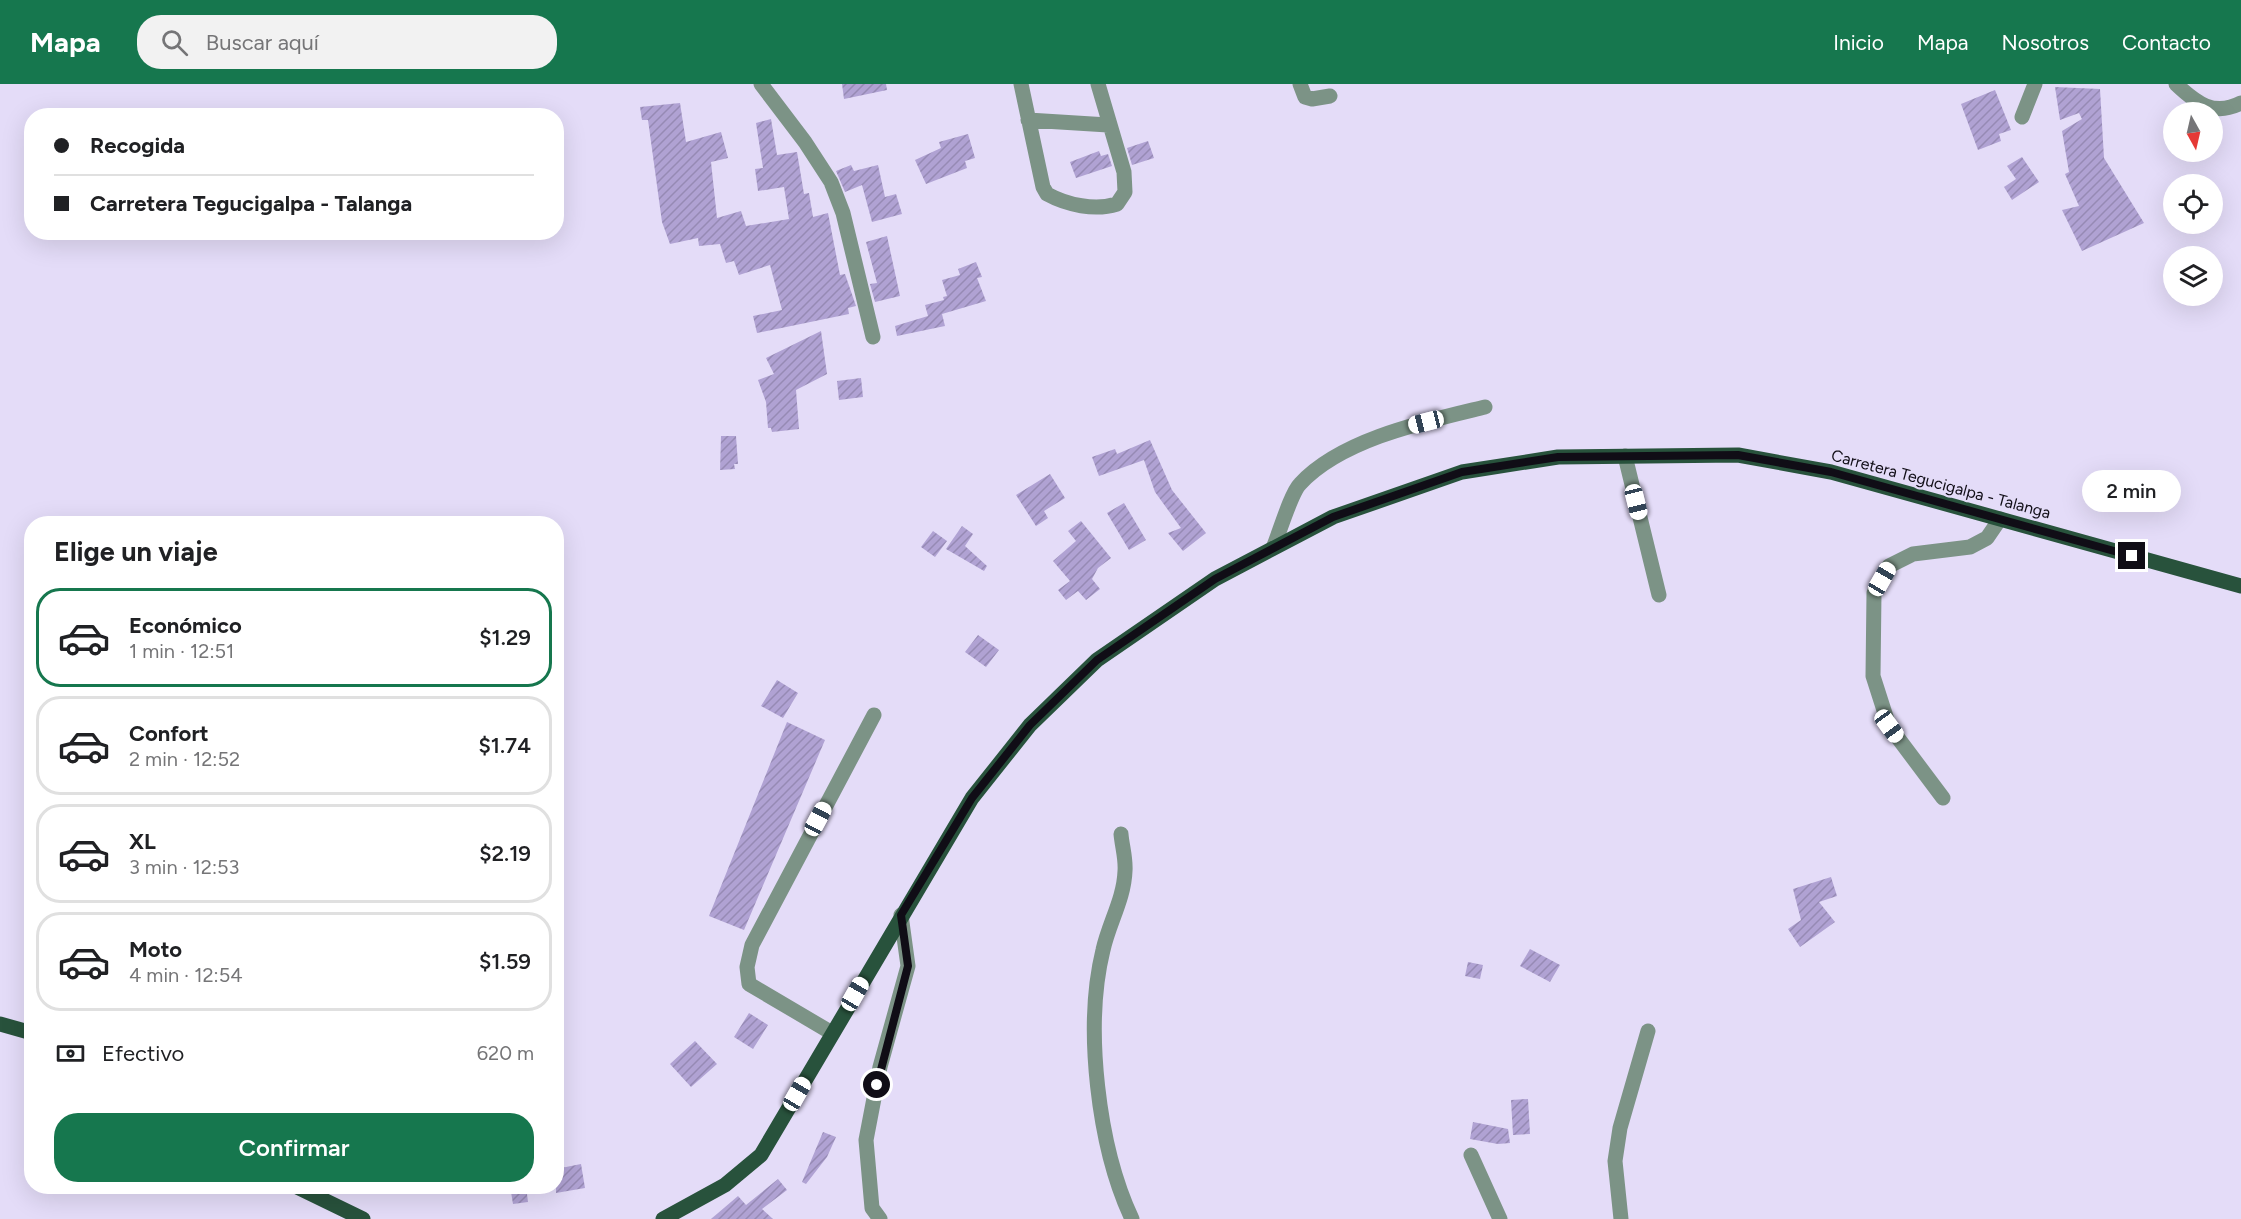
<!DOCTYPE html>
<html lang="es">
<head>
<meta charset="utf-8">
<style>
	:root { --surface:#fff; --page:#f2f2f2; --text:#202124; --muted:#757577; --line:#e0e0e0; --accent:#16774e }
	body { margin:0; font-family:Figtree,sans-serif; background:var(--page); color:var(--text); height:100vh; display:flex; flex-direction:column; font-size:22px; white-space:nowrap }
	* { box-sizing:border-box; margin:0 }
	p { font-size:20px; color:var(--muted) }
	.icon { flex:none; width:33px; height:33px; fill:none; stroke:currentColor; stroke-width:2; stroke-linecap:round; stroke-linejoin:round }
	.map { position:relative; flex:1; overflow:hidden }
	.drawer { position:absolute; left:24px; top:432px; width:540px; height:678px; display:flex; flex-direction:column; background:var(--surface); border-radius:24px; box-shadow:0 6px 24px #0002 }
	.drawer>* { flex:none }
	.guide { position:absolute; left:24px; top:24px; width:540px; height:132px; border-radius:24px; box-shadow:0 6px 24px #0002; display:grid; align-content:center; height:132px; padding:0 30px; background:var(--surface) }
	.needle { width:39px; rotate:172deg }
	.fabs { position:absolute; left:2163px; top:18px; display:grid; gap:12px }
	.fabs a { display:grid; place-items:center; width:60px; height:60px; border-radius:50%; background:var(--surface); box-shadow:0 6px 24px #0002; font-size:30px }
	.end { position:absolute; width:27px; height:27px; margin:-14px; border:8px solid #100d16; background:#fff; box-shadow:0 0 0 3px #fff }
	.from { border-radius:50% }
	.bubble { position:absolute; height:42px; border-radius:21px; background:var(--surface); box-shadow:0 6px 24px #0002; font-size:20px; font-weight:600; line-height:42px; text-align:center }
	.car { position:absolute; width:18px; height:36px; margin:-18px -9px; border-radius:8px; box-shadow:0 0 4px 2px #0007; background:linear-gradient(#fff 24%,#345 0 40%,#fff 0 76%,#345 0 86%,#fff 0) }
	.guide b { display:flex; align-items:center; gap:21px; height:57px; font-size:22px }
	.guide b+b { border-top:2px solid var(--line) }
	.guide i { width:15px; height:15px; background:var(--text) }
	ul { padding:0; list-style:none }
	li { display:flex; align-items:center; gap:18px; height:99px; margin:0 12px 9px; padding:0 18px; border:3px solid var(--line); border-radius:24px }
	li div { flex:1 }
	li b { display:block; font-size:22px }
	li em { font-style:normal; font-weight:600 }
	li.active { border-color:var(--accent) }
	li>.icon { width:54px; height:54px; stroke-width:1.5 }
	h2 { padding:0 30px; font-size:27px; line-height:72px }
	.pay { display:flex; align-items:center; gap:15px; height:66px; padding:0 30px; font-size:22px }
	.pay p { margin-inline-start:auto }
	.action { display:flex; gap:12px; margin-top:auto; padding:12px 30px }
	.action a { flex:1; height:69px; border-radius:24px; background:var(--accent); color:#fff; font-size:24px; font-weight:600; line-height:69px; text-align:center }
	header { display:flex; align-items:center; gap:36px; box-sizing:border-box; height:84px; padding:0 30px; background:var(--accent); color:#fff }
	header strong { font-size:28px }
	nav { display:flex; gap:33px; margin-inline-start:auto; font-size:21px }
	.search { width:420px; height:54px; background:var(--page); display:flex; align-items:center; gap:15px; box-sizing:border-box; padding:0 21px; border-radius:24px; color:var(--muted); font-size:22px }
	.map>svg:first-child { display:block }
	.building { fill:url(#building-hatch) }
	.lines { fill:none; stroke-linecap:round; stroke-linejoin:round }
	.minor { stroke:#7c9386; stroke-width:15 }
	.major { stroke:#28523c; stroke-width:15 }
	.route { stroke:#100d16; stroke-width:8 }
	.labels { text-anchor:middle; dominant-baseline:central; stroke-width:4.5; stroke-linejoin:round; paint-order:stroke }
	.street-label { font-size:16px; fill:#100d16; stroke:#e4dcf8 }
</style>
</head>
<body>
<header>
<strong>Mapa</strong>
<div class="search"><svg class="icon" aria-label="search" viewBox="0 0 24 24"><circle cx="10" cy="10" r="6"/><path d="M15 15l6 6"/></svg>Buscar aquí</div>
<nav><a>Inicio</a><a>Mapa</a><a>Nosotros</a><a>Contacto</a></nav>
</header>
<div class="map">
<svg width="2241" height="1135" viewBox="0 0 2241 1135">
	<defs>
		<pattern id="building-hatch" width="6" height="6" patternUnits="userSpaceOnUse" patternTransform="scale(1.5)"><rect width="6" height="6" fill="#b0a2d3"/><path d="M-1 1l2-2M0 6l6-6M5 7l2-2" fill="none" stroke="#968ab4"/></pattern>
	</defs>
	<rect width="100%" height="100%" fill="#e4dcf8"/>
	<path class="building" d="M 842,0 L 886,0 L 887,6 L 844,15 Z
		M 2055,3 L 2100,5 L 2104,74 L 2144,139 L 2082,167 L 2062,126 L 2079,122 L 2065,90 L 2069,88 L 2062,47 L 2082,35 L 2079,29 L 2060,36 Z
		M 1995,6 L 2011,46 L 1999,50 L 2001,57 L 1978,66 L 1961,20 Z
		M 680,19 L 686,58 L 721,48 L 728,74 L 711,78 L 717,134 L 741,127 L 746,142 L 789,135 L 784,103 L 758,107 L 755,85 L 763,84 L 756,39 L 771,35 L 777,71 L 797,68 L 804,110 L 809,109 L 813,133 L 828,129 L 840,191 L 845,190 L 856,222 L 848,224 L 849,230 L 757,249 L 753,232 L 782,226 L 770,181 L 739,191 L 734,177 L 726,179 L 720,160 L 699,162 L 698,154 L 670,160 L 662,138 L 648,36 L 642,36 L 640,23 Z
		M 968,50 L 975,74 L 965,77 L 967,84 L 926,100 L 915,76 L 941,64 L 939,58 Z
		M 1148,57 L 1154,74 L 1132,81 L 1127,64 Z
		M 1099,67 L 1101,72 L 1108,70 L 1112,82 L 1076,94 L 1070,78 Z
		M 2022,73 L 2039,98 L 2012,116 L 2004,103 L 2016,95 L 2007,82 Z
		M 851,81 L 854,87 L 878,81 L 885,113 L 896,110 L 902,130 L 872,138 L 862,101 L 845,108 L 836,87 Z
		M 887,152 L 900,212 L 875,218 L 870,200 L 877,199 L 866,158 Z
		M 976,178 L 982,193 L 977,194 L 986,217 L 942,230 L 945,242 L 897,252 L 895,242 L 928,232 L 925,221 L 944,216 L 943,213 L 947,212 L 942,196 L 960,191 L 958,185 Z
		M 821,247 L 827,290 L 796,306 L 799,345 L 772,348 L 771,344 L 768,344 L 766,318 L 758,296 L 774,290 L 766,274 Z
		M 861,294 L 863,313 L 839,316 L 837,297 Z
		M 721,352 L 736,352 L 738,380 L 734,380 L 735,385 L 720,386 Z
		M 1150,356 L 1172,406 L 1206,449 L 1183,467 L 1168,449 L 1181,444 L 1155,408 L 1144,376 L 1099,392 L 1092,373 L 1115,365 L 1117,370 Z
		M 1050,390 L 1065,414 L 1044,427 L 1048,434 L 1036,442 L 1016,411 Z
		M 1124,419 L 1146,456 L 1129,466 L 1107,429 Z
		M 1081,437 L 1111,474 L 1098,484 L 1092,495 L 1100,505 L 1086,516 L 1078,507 L 1066,516 L 1058,506 L 1070,497 L 1053,477 L 1076,457 L 1068,447 Z
		M 962,442 L 973,450 L 965,462 L 987,482 L 984,487 L 946,465 Z
		M 933,447 L 947,457 L 935,473 L 921,463 Z
		M 978,551 L 999,566 L 986,583 L 965,568 Z
		M 777,596 L 798,609 L 783,634 L 761,622 Z
		M 787,638 L 825,656 L 744,846 L 709,832 Z
		M 1831,793 L 1837,812 L 1819,818 L 1835,838 L 1800,863 L 1788,845 L 1801,836 L 1793,805 Z
		M 1530,865 L 1560,881 L 1550,898 L 1520,882 Z
		M 1468,878 L 1483,881 L 1480,895 L 1465,892 Z
		M 749,929 L 768,941 L 753,965 L 734,953 Z
		M 695,957 L 717,980 L 691,1003 L 670,980 Z
		M 1528,1015 L 1530,1050 L 1513,1051 L 1511,1016 Z
		M 1473,1038 L 1508,1045 L 1510,1059 L 1498,1060 L 1470,1055 Z
		M 823,1048 L 836,1053 L 827,1073 L 806,1100 L 802,1098 Z
		M 581,1080 L 585,1104 L 556,1109 L 556,1085 Z
		M 778,1095 L 787,1106 L 762,1125 L 773,1135 L 711,1135 L 738,1112 L 746,1121 Z
		M 510,1102 L 526,1102 L 528,1118 L 513,1120 Z"/>
	<g class="lines">
		<path class="minor" d="M 761,0 L 805,58 L 831,98 L 843,129 L 873,253
			M 1021,0 L 1043,103 L 1047,110 C 1067,121 1095,127 1117,120 L 1125,108 L 1124,88 L 1098,0
			M 1300,0 L 1305,13 L 1312,15 L 1330,12
			M 2176,0 C 2196,19 2214,33 2241,19
			M 2022,33 L 2035,0
			M 1028,36 L 1108,41
			M 1625,372 L 1659,511
			M 1273,464 C 1279,450 1291,409 1300,400 C 1341,355 1427,337 1485,323
			M 1943,714 L 1889,642 L 1873,592 L 1874,509 L 1889,482 L 1913,470 L 1970,463 L 1987,454 L 2000,435
			M 1121,750 C 1122,762 1126,775 1125,787 C 1124,815 1109,839 1103,866 C 1084,943 1098,1063 1132,1135
			M 832,949 L 749,900 L 747,883 L 752,861 L 874,631
			M 1471,1071 L 1500,1135
			M 880,1135 L 872,1124 L 866,1056 L 880,983 L 908,882 L 901,831
			M 1621,1135 L 1615,1077 L 1620,1044 L 1648,947"/>
		<path class="major" d="M 0,940 L 32,949
			M 295,1102 L 363,1135
			M 663,1135 L 725,1101 L 761,1071 L 972,714 L 1030,641 L 1097,576 L 1215,495 L 1333,433 L 1462,388 L 1558,373 L 1738,371 L 1831,388 L 2241,502"/>
	</g>
	<g class="lines">
		<path class="route" d="M 877,1001 L 908,882 L 901,831 L 972,714 L 1030,641 L 1097,576 L 1215,495 L 1333,433 L 1462,388 L 1558,373 L 1738,371 L 1831,388 L 2132,472"/>
	</g>
	<g class="labels">
		<g class="street-label">
			<text transform="translate(1941 400) rotate(15)">Carretera Tegucigalpa - Talanga</text>
		</g>
	</g>
</svg>
<div class="fabs">
<a><svg class="needle" viewBox="-14 -14 28 28"><path d="M0-13l5 13h-10z" fill="#e53935"/><path d="M0 13l5-13h-10z" fill="#757577"/></svg></a>
<a><svg class="icon" aria-label="locate" viewBox="0 0 24 24"><circle cx="12" cy="12" r="6"/><path d="M12 2v4M12 18v4M2 12h4M18 12h4"/></svg></a>
<a><svg class="icon" aria-label="layers" viewBox="0 0 24 24"><path d="M12 4l9 5-9 5-9-5zM3 14l9 5 9-5"/></svg></a>
</div>
<i class="end from" style="left:877px;top:1001px"></i>
<i class="end" style="left:2132px;top:472px"></i>
<div class="bubble" style="left:2082px;top:386px;width:99px">2 min</div>
<i class="car" style="left:1426px;top:338px;rotate:256deg"></i>
<i class="car" style="left:1636px;top:418px;rotate:166deg"></i>
<i class="car" style="left:1882px;top:495px;rotate:30deg"></i>
<i class="car" style="left:1889px;top:642px;rotate:144deg"></i>
<i class="car" style="left:818px;top:735px;rotate:28deg"></i>
<i class="car" style="left:855px;top:910px;rotate:30deg"></i>
<i class="car" style="left:797px;top:1010px;rotate:30deg"></i>
<div class="guide">
<b><i class="from"></i>Recogida</b>
<b><i></i>Carretera Tegucigalpa - Talanga</b>
</div>
<section class="drawer">
<h2>Elige un viaje</h2>
<ul>
<li class="active"><svg class="icon" aria-label="car" viewBox="0 0 24 24"><path d="M5 17H2v-5l4-1 3-4h7l3 4 3 1v5h-3M9 17h6M6 11h13"/><circle cx="7" cy="17" r="2"/><circle cx="17" cy="17" r="2"/></svg><div><b>Económico</b><p>1 min · 12:51</p></div><em>$1.29</em></li>
<li><svg class="icon" aria-label="car" viewBox="0 0 24 24"><path d="M5 17H2v-5l4-1 3-4h7l3 4 3 1v5h-3M9 17h6M6 11h13"/><circle cx="7" cy="17" r="2"/><circle cx="17" cy="17" r="2"/></svg><div><b>Confort</b><p>2 min · 12:52</p></div><em>$1.74</em></li>
<li><svg class="icon" aria-label="car" viewBox="0 0 24 24"><path d="M5 17H2v-5l4-1 3-4h7l3 4 3 1v5h-3M9 17h6M6 11h13"/><circle cx="7" cy="17" r="2"/><circle cx="17" cy="17" r="2"/></svg><div><b>XL</b><p>3 min · 12:53</p></div><em>$2.19</em></li>
<li><svg class="icon" aria-label="car" viewBox="0 0 24 24"><path d="M5 17H2v-5l4-1 3-4h7l3 4 3 1v5h-3M9 17h6M6 11h13"/><circle cx="7" cy="17" r="2"/><circle cx="17" cy="17" r="2"/></svg><div><b>Moto</b><p>4 min · 12:54</p></div><em>$1.59</em></li>
</ul>
<div class="pay"><svg class="icon" aria-label="cash" viewBox="0 0 24 24"><path d="M3 7h18v10H3z"/><circle cx="12" cy="12" r="2"/></svg>Efectivo<p>620 m</p></div>
<div class="action"><a>Confirmar</a></div>
</section>
</div>
</body>
</html>
